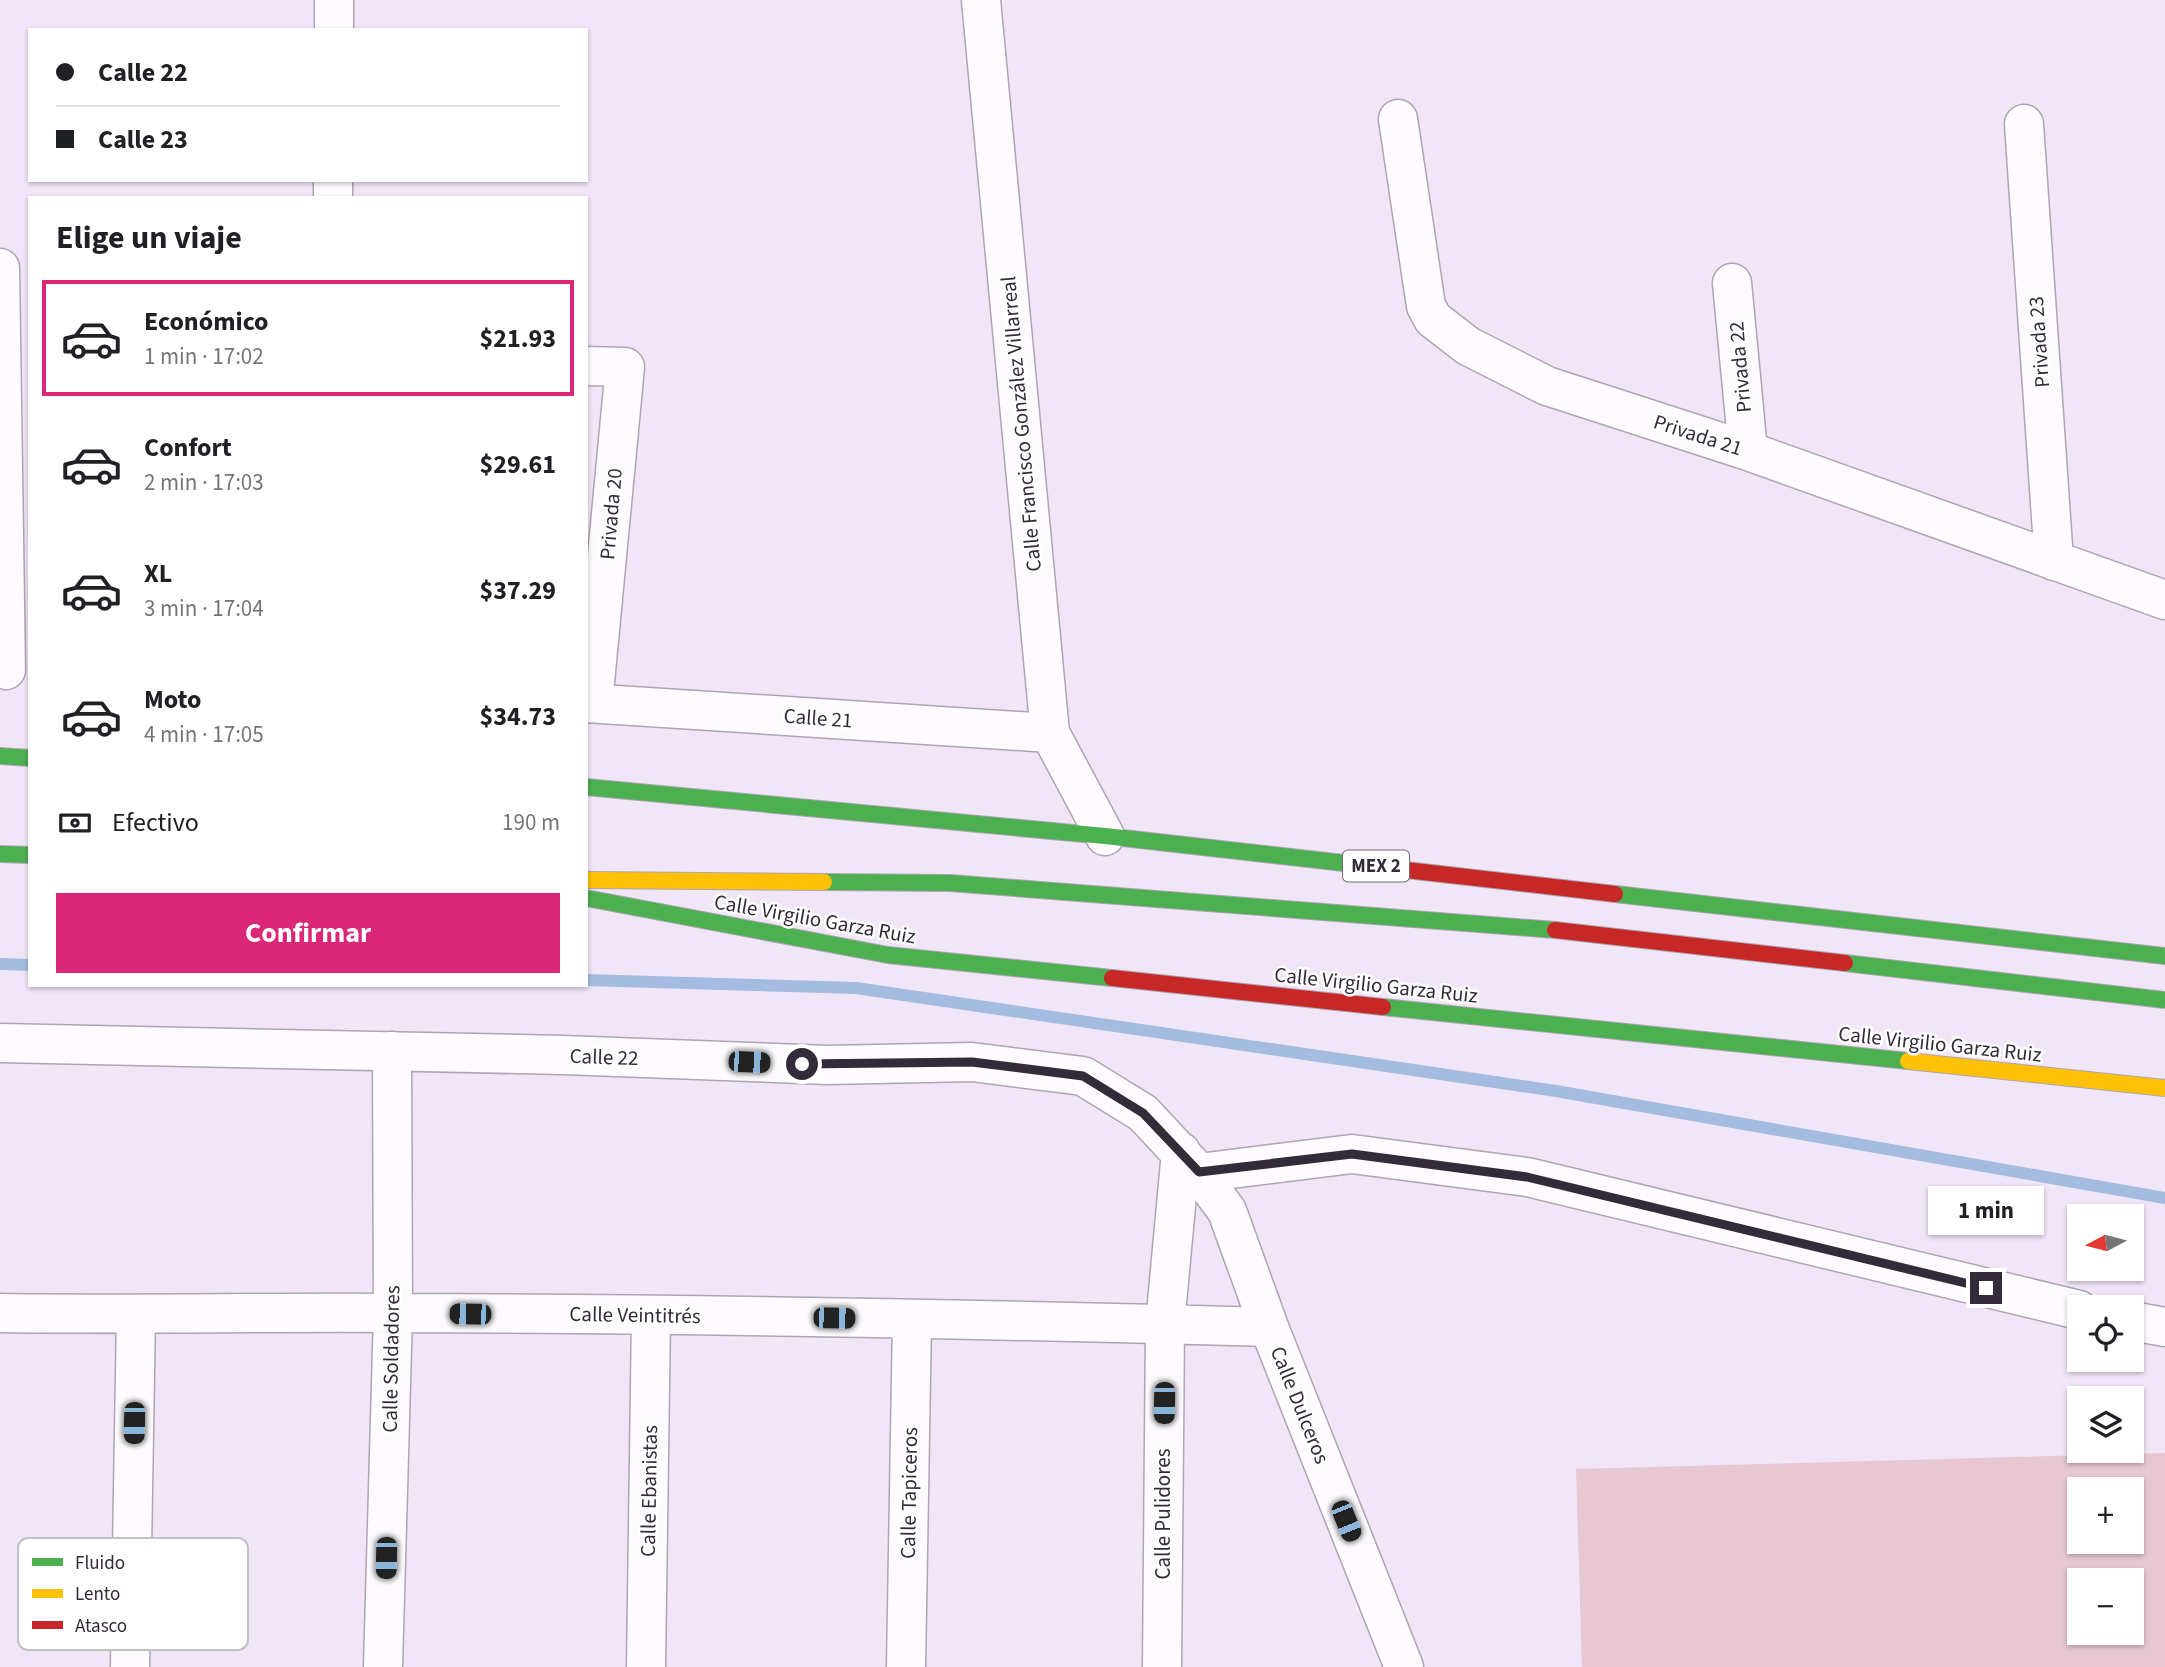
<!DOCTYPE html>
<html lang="es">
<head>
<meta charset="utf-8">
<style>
	:root { --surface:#fff; --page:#f6f6f6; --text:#202124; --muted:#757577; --line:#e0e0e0; --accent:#db2777 }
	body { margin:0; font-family:"Source Sans 3",sans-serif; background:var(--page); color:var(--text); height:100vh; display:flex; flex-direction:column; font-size:26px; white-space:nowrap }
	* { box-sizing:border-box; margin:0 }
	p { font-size:23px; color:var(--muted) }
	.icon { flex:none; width:38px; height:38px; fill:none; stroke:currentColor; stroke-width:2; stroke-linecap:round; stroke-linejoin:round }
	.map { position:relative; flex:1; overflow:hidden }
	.details { position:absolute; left:28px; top:196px; width:560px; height:791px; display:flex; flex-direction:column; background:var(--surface); border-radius:0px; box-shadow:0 2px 5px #0004 }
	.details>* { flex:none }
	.hud { position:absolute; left:28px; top:28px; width:560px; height:154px; border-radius:0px; box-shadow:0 2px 5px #0004; display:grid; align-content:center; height:154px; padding:0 28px; background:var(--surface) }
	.needle { width:46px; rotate:263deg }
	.tools { position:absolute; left:2067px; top:1204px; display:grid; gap:14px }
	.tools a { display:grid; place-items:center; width:77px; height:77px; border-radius:0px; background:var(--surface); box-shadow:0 2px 5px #0004; font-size:35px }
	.end { position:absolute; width:32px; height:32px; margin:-16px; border:9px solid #332c38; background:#fff; box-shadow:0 0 0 4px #fff }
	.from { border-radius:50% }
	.bubble { position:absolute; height:49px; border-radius:0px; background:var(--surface); box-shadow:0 2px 5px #0004; font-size:23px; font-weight:700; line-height:49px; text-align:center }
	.car { position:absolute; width:21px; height:42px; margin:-21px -10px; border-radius:9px; box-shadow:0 0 5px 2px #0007; background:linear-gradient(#222 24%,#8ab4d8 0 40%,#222 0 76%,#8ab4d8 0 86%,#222 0) }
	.hud b { display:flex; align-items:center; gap:24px; height:66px; font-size:26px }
	.hud b+b { border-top:2px solid var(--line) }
	.hud i { width:18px; height:18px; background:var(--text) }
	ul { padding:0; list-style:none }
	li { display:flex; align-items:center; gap:21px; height:116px; margin:0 14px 10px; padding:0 14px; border:4px solid transparent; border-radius:0px }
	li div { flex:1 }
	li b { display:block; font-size:26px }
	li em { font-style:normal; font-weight:700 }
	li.selected { border-color:var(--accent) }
	li>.icon { width:63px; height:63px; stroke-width:1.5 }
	h2 { padding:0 28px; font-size:32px; line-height:84px }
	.pay { display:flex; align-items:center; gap:18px; height:77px; padding:0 28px; font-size:26px }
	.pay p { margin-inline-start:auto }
	.cta { display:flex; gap:14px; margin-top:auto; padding:14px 28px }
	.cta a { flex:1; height:80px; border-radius:0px; background:var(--accent); color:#fff; font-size:28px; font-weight:700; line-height:80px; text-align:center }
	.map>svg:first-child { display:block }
	.green { fill:#e7c8d2; fill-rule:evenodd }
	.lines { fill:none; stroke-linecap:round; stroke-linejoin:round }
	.stream { stroke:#a4bcdf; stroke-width:12 }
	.street-casing { stroke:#ada5b3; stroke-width:41 }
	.fast-casing { stroke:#ada5b3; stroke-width:18 }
	.slow-casing { stroke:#ada5b3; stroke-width:18 }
	.jam-casing { stroke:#ada5b3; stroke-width:18 }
	.street { stroke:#fdfbfe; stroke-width:38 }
	.fast { stroke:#4caf50; stroke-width:16 }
	.slow { stroke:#ffc107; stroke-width:16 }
	.jam { stroke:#c62828; stroke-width:16 }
	.route { stroke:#332c38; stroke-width:9 }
	.labels { text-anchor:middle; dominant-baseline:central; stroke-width:5; stroke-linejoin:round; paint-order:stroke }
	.shield { fill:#fff; stroke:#706b74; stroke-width:2 }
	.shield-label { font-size:19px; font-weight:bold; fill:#332c38 }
	.street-label { font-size:21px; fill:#332c38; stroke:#fff }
	.key { fill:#fff; stroke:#c2c0c3; stroke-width:2 }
	.key-label { font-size:19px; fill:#332c38 }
</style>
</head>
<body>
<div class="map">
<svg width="2165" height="1667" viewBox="0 0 2165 1667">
	<rect width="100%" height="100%" fill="#f1e6f8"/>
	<path class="green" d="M 2165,1453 L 2165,1667 L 1582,1667 L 1576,1469 ZM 2079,1489 L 2132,1489 L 2132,1542 L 2079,1542 ZM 2079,1580 L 2132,1580 L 2132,1633 L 2079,1633 Z"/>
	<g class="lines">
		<path class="stream" d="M 0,964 L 30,965
			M 586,980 L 856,988 L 1556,1091 L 2165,1198"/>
		<g class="street-casing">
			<path id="street" d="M 981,0 L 1050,733 L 1105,836
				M 334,30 L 334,0
				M 1398,119 L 1426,306 L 1433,319 L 1468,346 L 1547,386 L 1748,451 L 2165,600
				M 2024,124 L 2054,561
				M 333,198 L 333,180
				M 0,268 L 6,670
				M 1732,283 L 1748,451
				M 586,366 L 625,367 L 593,703
				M 586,703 L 1050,733
				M 0,1043 L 563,1055 L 828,1065 L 972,1062 L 1083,1076 L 1143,1113 L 1199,1173 L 1227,1211 L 1269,1327 L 1404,1667
				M 1199,1173 L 1352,1154 L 1527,1177 L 2079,1310
				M 0,1313 C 132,1315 264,1312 395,1313 C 687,1314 978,1319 1269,1327
				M 2132,1321 L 2165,1327
				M 130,1667 L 136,1315
				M 383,1667 L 393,1313 L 392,1051
				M 646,1667 L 651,1316
				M 906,1667 L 912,1319
				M 1162,1667 L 1165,1324 L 1181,1152"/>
		</g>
		<g class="fast-casing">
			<path id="fast" d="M 0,756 L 30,758
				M 586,787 L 1105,836 L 1406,870
				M 0,854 L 30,855
				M 824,882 L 950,883 L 1555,930
				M 1615,894 L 2165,956
				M 586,898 L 888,955 L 1112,978
				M 1845,963 L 2165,1000
				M 1383,1007 L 1908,1061"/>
		</g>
		<g class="slow-casing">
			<path id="slow" d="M 586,880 L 824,882
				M 1908,1061 L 2165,1088"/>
		</g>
		<g class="jam-casing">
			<path id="jam" d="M 1406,870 L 1615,894
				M 1555,930 L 1845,963
				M 1112,978 L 1383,1007"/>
		</g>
		<use href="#street" class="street"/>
		<use href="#fast" class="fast"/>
		<use href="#slow" class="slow"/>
		<use href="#jam" class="jam"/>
	</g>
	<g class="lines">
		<path class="route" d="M 802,1064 L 972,1062 L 1083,1076 L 1143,1113 L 1199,1172 L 1352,1154 L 1527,1177 L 1986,1288"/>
	</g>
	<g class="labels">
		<rect class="shield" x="1343" y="850.5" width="66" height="31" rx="5"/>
		<g class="shield-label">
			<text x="1376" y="866">MEX 2</text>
		</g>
		<g class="street-label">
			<text transform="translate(2039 342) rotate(-94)">Privada 23</text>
			<text transform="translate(1740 367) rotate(-95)">Privada 22</text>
			<text transform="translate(1021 424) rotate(-95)">Calle Francisco González Villarreal</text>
			<text transform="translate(1698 435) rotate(18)">Privada 21</text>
			<text transform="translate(611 514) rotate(-85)">Privada 20</text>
			<text transform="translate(818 718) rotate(4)">Calle 21</text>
			<text transform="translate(815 919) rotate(10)">Calle Virgilio Garza Ruiz</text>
			<text transform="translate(1376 985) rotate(6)">Calle Virgilio Garza Ruiz</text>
			<text transform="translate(1940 1044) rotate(6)">Calle Virgilio Garza Ruiz</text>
			<text transform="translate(604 1057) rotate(2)">Calle 22</text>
			<text transform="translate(635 1315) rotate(1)">Calle Veintitrés</text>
			<text transform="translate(391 1359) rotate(-89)">Calle Soldadores</text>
			<text transform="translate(1300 1405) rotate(68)">Calle Dulceros</text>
			<text transform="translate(649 1491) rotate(-89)">Calle Ebanistas</text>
			<text transform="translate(909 1493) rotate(-89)">Calle Tapiceros</text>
			<text transform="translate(1163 1514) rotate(-90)">Calle Pulidores</text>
		</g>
	</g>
	<rect x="18" y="1538" width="230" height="112" rx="10" class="key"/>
	<rect x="32" y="1558" width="31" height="8" fill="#4caf50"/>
	<rect x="32" y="1589" width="31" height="9" fill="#ffc107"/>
	<rect x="32" y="1621" width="31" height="8" fill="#c62828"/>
	<g class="key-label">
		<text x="75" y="1569">Fluido</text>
		<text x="75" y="1600">Lento</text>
		<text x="75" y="1632">Atasco</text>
	</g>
</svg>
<div class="tools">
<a><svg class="needle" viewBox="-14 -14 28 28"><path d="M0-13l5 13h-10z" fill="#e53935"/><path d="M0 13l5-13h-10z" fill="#757577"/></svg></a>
<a><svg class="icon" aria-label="locate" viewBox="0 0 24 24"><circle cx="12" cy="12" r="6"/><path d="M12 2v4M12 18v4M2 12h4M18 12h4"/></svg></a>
<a><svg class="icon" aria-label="layers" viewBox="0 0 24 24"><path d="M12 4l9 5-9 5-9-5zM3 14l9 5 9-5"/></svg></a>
<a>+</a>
<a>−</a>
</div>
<i class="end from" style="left:802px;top:1064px"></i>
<i class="end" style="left:1986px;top:1288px"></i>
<div class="bubble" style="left:1928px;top:1186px;width:116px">1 min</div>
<i class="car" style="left:749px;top:1062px;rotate:92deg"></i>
<i class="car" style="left:470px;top:1314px;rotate:271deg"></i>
<i class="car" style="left:834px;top:1318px;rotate:91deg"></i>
<i class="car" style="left:1164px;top:1403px;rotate:181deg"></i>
<i class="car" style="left:134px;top:1423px;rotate:181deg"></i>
<i class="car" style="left:1346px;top:1521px;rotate:158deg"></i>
<i class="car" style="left:386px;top:1558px;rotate:181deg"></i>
<div class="hud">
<b><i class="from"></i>Calle 22</b>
<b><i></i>Calle 23</b>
</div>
<section class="details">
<h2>Elige un viaje</h2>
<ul>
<li class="selected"><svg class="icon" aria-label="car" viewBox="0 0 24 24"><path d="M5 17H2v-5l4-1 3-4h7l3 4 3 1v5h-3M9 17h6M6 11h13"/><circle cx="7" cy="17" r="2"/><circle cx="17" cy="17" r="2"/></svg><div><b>Económico</b><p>1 min · 17:02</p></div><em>$21.93</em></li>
<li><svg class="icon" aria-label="car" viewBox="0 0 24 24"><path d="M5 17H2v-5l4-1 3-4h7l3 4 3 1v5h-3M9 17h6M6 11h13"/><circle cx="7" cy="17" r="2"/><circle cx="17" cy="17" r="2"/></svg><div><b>Confort</b><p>2 min · 17:03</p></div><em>$29.61</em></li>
<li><svg class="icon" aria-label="car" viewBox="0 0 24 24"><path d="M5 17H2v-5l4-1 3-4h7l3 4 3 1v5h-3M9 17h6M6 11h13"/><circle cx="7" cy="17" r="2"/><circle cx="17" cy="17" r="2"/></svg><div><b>XL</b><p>3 min · 17:04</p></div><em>$37.29</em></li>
<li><svg class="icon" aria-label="car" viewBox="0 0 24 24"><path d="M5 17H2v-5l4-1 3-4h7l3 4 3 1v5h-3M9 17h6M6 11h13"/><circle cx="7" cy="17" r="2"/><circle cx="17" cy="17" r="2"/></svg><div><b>Moto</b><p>4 min · 17:05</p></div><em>$34.73</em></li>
</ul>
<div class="pay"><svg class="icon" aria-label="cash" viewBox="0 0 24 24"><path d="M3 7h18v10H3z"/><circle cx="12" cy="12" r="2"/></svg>Efectivo<p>190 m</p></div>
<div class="cta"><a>Confirmar</a></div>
</section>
</div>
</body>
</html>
